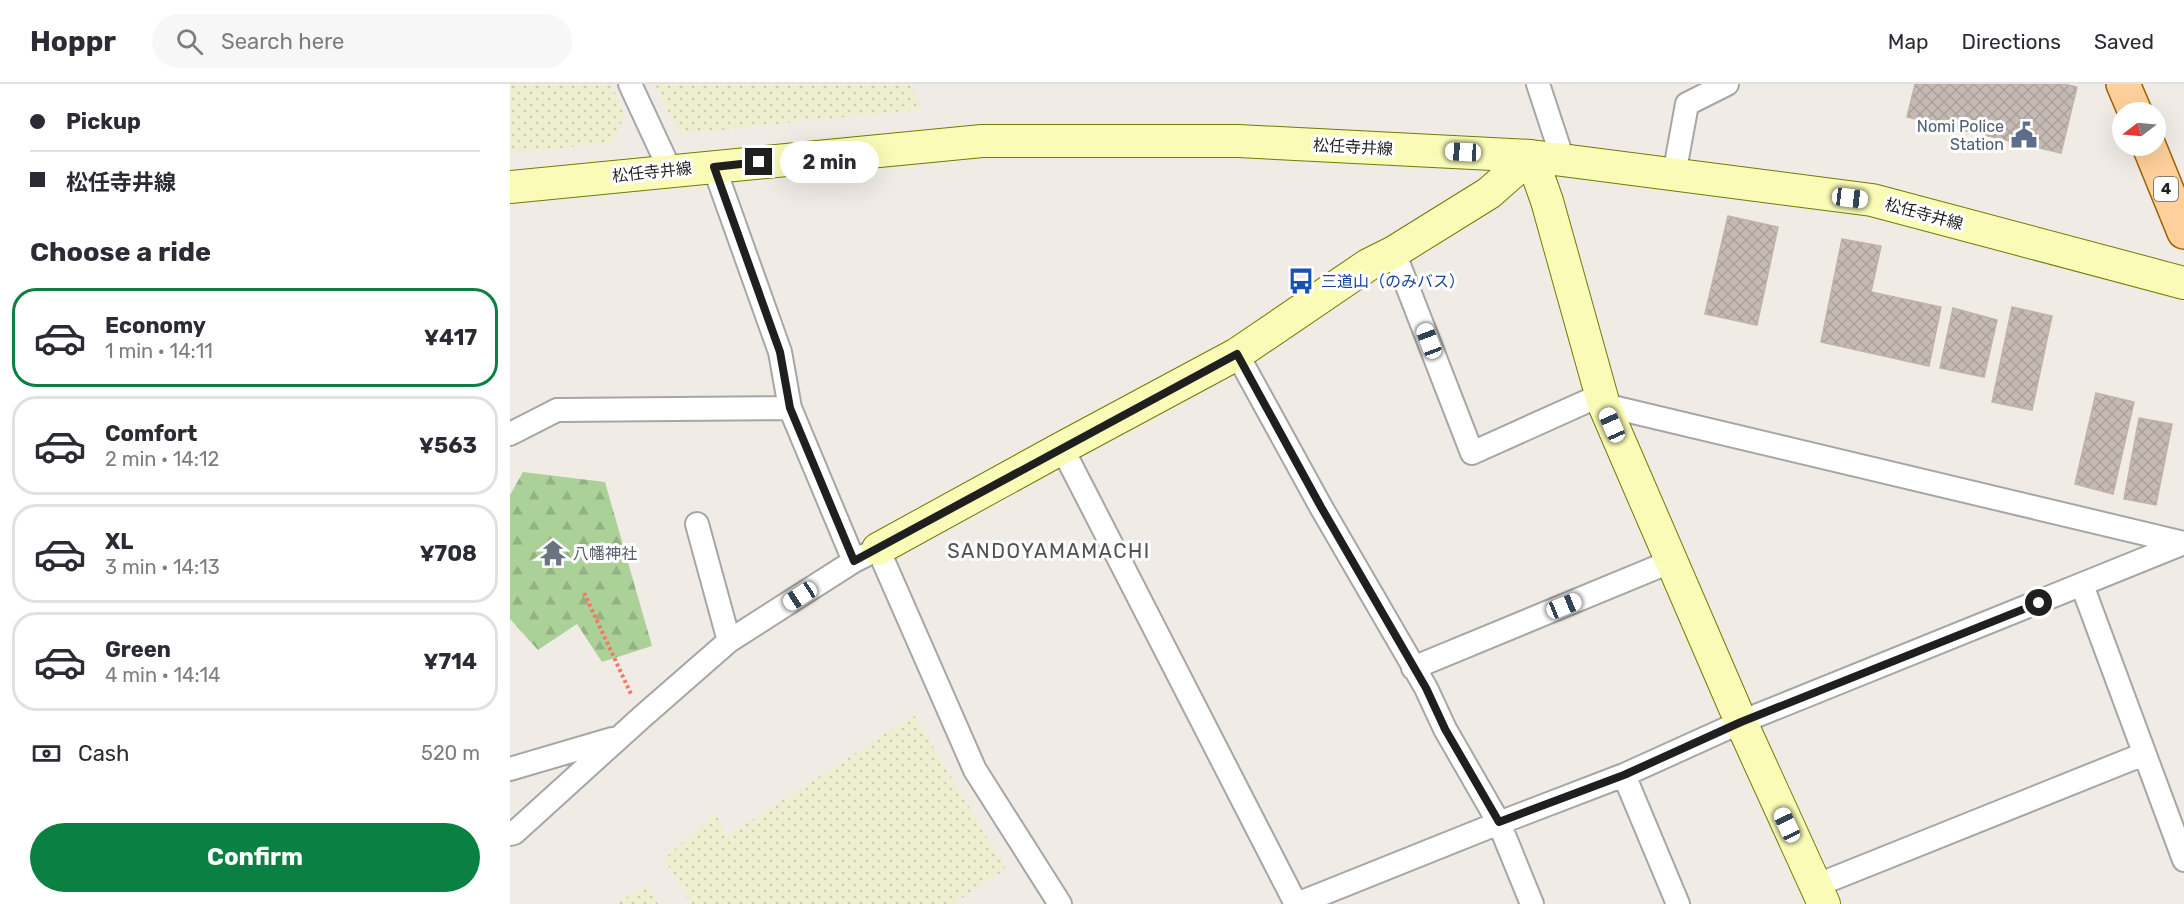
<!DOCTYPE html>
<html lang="en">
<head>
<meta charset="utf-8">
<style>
	:root { --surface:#fff; --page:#f7f7f7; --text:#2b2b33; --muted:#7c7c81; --line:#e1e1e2; --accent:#0b8043 }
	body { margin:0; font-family:Rubik,"Noto Sans JP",sans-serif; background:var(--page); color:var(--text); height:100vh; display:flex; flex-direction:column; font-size:22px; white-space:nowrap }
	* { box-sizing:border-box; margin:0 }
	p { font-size:20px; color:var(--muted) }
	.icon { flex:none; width:33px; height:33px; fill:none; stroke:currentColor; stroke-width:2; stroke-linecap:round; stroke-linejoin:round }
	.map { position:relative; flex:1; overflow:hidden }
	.side { display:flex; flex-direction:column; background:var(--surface); width:510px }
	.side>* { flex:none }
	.banner { display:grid; align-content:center; height:132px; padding:0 30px; background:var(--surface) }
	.needle { width:39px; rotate:254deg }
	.fabs { position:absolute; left:1602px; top:18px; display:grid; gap:12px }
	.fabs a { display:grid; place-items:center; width:54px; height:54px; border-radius:50%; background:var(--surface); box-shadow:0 6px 24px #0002; font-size:30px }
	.end { position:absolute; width:27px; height:27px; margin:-14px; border:8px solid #1f1f1f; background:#fff; box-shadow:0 0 0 3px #fff }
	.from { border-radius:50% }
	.bubble { position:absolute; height:42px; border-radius:21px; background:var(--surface); box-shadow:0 6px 24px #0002; font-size:20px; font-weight:700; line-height:42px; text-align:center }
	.car { position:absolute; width:18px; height:36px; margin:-18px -9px; border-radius:8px; box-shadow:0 0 4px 2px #0007; background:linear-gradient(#fff 24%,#345 0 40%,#fff 0 76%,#345 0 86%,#fff 0) }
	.banner b { display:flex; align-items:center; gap:21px; height:57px; font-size:22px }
	.banner b+b { border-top:2px solid var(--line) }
	.banner i { width:15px; height:15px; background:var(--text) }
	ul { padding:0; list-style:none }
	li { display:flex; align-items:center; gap:18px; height:99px; margin:0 12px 9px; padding:0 18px; border:3px solid var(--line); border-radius:24px }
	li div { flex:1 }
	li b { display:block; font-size:22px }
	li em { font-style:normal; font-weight:700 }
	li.current { border-color:var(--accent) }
	li>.icon { width:54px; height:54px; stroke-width:1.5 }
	h2 { padding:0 30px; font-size:27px; line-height:72px }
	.pay { display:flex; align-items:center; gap:15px; height:66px; padding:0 30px; font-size:22px }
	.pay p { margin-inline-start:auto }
	.cta { display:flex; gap:12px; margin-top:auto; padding:12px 30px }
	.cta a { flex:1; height:69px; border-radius:36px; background:var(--accent); color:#fff; font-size:24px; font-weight:700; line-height:69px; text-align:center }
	header { display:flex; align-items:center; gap:36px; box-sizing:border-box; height:84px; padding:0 30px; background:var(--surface); border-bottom:2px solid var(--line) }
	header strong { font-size:28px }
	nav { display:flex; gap:33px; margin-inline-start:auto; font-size:21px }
	.search { width:420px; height:54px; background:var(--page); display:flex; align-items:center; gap:15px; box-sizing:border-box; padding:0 21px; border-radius:33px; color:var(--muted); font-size:22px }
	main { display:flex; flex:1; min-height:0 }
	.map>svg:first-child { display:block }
	.farmland { fill:url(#farmland-dots) }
	.forest { fill:url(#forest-firs) }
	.building { fill:url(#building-cross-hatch); stroke:#c2b2a7; stroke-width:1.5 }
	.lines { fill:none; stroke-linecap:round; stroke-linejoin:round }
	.street-casing { stroke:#a6a6a6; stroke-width:26 }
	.secondary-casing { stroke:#727a02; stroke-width:34 }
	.primary-casing { stroke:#9a6100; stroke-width:36 }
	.path { stroke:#fe7268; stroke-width:4; stroke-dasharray:3 3; stroke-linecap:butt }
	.street { stroke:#fff; stroke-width:22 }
	.secondary { stroke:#fafbb7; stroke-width:32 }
	.primary { stroke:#fed09b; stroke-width:33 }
	.route { stroke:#1f1f1f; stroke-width:8 }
	.labels { text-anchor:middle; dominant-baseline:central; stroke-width:6; stroke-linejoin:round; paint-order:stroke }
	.shield { fill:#fff; stroke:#626262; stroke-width:1.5 }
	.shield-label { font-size:15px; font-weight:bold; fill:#1f1f1f }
	.service-label { font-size:16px; fill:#4e5e75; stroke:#fff; text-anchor:end }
	.street-label { font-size:16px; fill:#1f1f1f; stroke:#fff }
	.transit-label { font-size:16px; fill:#164399; stroke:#fff; text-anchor:start }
	.worship-label { font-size:16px; fill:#5b616d; stroke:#fff; text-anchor:start }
	.quarter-label { font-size:20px; letter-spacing:1.5px; fill:#525252; stroke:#fff }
</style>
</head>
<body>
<header>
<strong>Hoppr</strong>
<div class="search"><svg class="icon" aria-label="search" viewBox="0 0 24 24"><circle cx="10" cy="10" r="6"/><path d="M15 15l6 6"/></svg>Search here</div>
<nav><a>Map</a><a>Directions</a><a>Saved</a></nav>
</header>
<main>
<section class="side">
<div class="banner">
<b><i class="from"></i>Pickup</b>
<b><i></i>松任寺井線</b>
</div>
<h2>Choose a ride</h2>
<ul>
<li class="current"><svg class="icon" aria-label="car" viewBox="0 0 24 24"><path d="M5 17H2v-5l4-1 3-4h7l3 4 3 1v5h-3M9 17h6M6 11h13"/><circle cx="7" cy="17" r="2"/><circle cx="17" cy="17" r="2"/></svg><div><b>Economy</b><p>1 min · 14:11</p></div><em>¥417</em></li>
<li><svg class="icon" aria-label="car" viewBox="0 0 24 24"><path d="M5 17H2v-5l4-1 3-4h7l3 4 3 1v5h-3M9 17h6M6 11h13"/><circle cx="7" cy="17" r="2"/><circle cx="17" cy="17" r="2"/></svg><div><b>Comfort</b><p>2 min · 14:12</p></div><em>¥563</em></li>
<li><svg class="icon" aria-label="car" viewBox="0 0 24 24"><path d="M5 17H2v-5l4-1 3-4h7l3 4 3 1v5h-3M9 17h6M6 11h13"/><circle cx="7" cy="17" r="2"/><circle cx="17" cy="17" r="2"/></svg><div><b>XL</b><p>3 min · 14:13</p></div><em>¥708</em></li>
<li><svg class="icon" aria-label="car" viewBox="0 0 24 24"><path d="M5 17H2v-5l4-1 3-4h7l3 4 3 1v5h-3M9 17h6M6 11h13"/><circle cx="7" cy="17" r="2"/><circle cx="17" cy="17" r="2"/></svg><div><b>Green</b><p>4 min · 14:14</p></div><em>¥714</em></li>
</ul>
<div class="pay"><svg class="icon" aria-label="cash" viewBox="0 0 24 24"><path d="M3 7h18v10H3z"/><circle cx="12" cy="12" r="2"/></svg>Cash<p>520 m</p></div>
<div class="cta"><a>Confirm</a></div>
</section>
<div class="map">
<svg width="1674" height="820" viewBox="0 0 1674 820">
	<defs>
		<pattern id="farmland-dots" width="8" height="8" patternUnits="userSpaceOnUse" patternTransform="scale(1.5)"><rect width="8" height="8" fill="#eeefd0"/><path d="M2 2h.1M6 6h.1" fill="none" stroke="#ccccb2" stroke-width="1.8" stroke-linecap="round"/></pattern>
		<pattern id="forest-firs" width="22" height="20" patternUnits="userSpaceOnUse" patternTransform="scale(1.5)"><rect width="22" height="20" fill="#abd098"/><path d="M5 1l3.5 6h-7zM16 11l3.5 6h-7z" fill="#93b283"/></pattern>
		<pattern id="building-cross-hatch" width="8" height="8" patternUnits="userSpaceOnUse" patternTransform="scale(1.5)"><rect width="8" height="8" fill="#c5bbb4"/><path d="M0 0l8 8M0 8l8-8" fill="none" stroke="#a9a09a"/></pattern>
	</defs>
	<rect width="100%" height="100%" fill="#f0ece5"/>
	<path class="farmland" d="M 0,0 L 101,0 L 115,31 L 102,59 L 0,69 Z
		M 145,0 L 400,0 L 412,25 L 169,50 Z
		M 404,631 L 496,785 L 443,820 L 182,820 L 154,775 L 206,728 L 216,753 Z
		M 137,801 L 148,820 L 105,820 Z"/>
	<path class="forest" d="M 13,388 L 95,398 L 142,562 L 92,578 L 67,540 L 28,566 L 0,535 L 0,411 Z"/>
	<path class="building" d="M 1405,0 L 1554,0 L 1567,3 L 1551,69 L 1397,33 Z
		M 1218,132 L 1268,143 L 1247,241 L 1195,230 Z
		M 1332,155 L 1371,162 L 1361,208 L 1431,223 L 1419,282 L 1311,258 Z
		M 1502,223 L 1542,232 L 1522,326 L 1482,318 Z
		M 1443,224 L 1487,236 L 1474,293 L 1430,284 Z
		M 1586,309 L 1624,318 L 1603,410 L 1565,400 Z
		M 1629,334 L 1662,340 L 1646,421 L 1614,415 Z"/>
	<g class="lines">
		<g class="street-casing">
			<path id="street" d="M 120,0 L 160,86
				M 1028,0 L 1053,76
				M 204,83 L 270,268 L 280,324 L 344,477
				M 1164,91 L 1177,20 L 1217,0
				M 884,168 L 962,369 L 1091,311
				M 727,270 L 811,423 L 916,604 L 935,645 L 989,739 L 1022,820
				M 1094,321 L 1674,459
				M 0,350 L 47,326 L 280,324
				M 552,364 L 786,820
				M 187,440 L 219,557
				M 1572,501 L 1674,776
				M 903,584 L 1162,477
				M 0,685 L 102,655
				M 1114,691 L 1168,820
				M 0,750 L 4,749 L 132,633 L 219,557 L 344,477 L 368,465 L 465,686 L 550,820
				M 1305,802 L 1634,670
				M 787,820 L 989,739 L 1114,691 L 1231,638 L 1674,459"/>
		</g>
		<g class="secondary-casing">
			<path id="secondary" d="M 0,103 L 472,57 L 728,57 L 1021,72 L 1362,116 L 1674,199
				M 368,465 L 552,364 L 727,270 L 858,181 L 884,168 L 979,109 L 1021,72 L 1037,117 L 1094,321 L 1231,638 L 1314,820"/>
		</g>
		<g class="primary-casing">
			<path id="primary" d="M 1613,0 L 1625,28
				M 1639,62 L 1674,148"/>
		</g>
		<path class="path" d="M 74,509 L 121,610"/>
		<use href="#street" class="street"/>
		<use href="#secondary" class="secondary"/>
		<use href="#primary" class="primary"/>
	</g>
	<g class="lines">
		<path class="route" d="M 249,78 L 204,83 L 270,268 L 280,324 L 344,477 L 727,270 L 811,423 L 916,604 L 935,645 L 989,738 L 1114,691 L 1231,638 L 1529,519"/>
	</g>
	<defs>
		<g id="civic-bare" transform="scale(2.07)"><path d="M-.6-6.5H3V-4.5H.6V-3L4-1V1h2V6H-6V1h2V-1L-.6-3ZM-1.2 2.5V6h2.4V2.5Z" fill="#5c6f8a" stroke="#fff" stroke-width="2.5" paint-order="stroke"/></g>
		<g id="bus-bare" transform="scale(2.07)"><path d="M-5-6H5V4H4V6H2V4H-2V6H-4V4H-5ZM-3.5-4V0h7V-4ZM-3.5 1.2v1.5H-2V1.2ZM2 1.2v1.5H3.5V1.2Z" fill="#1a4fb4" stroke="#fff" stroke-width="2.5" paint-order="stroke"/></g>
		<g id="temple-bare" transform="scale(2.07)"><path d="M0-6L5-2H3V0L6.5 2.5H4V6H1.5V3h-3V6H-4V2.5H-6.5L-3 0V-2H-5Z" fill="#6b7280" stroke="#fff" stroke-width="2.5" paint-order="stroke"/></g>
	</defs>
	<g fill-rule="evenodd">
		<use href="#civic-bare" x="1514" y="51"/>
		<use href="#bus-bare" x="791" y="197"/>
		<use href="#temple-bare" x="43" y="469"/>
	</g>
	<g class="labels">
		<rect class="shield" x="1644" y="93" width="24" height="24" rx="4.5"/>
		<g class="shield-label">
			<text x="1656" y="105">4</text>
		</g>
		<g class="service-label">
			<text x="1494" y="42">Nomi Police<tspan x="1494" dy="18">Station</tspan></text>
		</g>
		<g class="street-label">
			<text transform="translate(843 63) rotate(3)">松任寺井線</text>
			<text transform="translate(142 88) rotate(-6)">松任寺井線</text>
			<text transform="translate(1414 130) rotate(15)">松任寺井線</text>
		</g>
		<g class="transit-label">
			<text x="811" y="197">三道山（のみバス）</text>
		</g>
		<g class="worship-label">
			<text x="63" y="469">八幡神社</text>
		</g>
		<g class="quarter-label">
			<text x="539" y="467">SANDOYAMAMACHI</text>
		</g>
	</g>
</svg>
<div class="fabs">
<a><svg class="needle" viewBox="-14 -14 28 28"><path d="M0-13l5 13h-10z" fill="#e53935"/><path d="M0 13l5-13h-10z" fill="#7c7c81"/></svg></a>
</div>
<i class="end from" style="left:1529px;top:519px"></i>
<i class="end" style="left:249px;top:78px"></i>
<div class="bubble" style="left:270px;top:57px;width:99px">2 min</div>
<i class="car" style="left:953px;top:68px;rotate:273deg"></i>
<i class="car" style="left:1340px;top:114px;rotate:97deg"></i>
<i class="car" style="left:919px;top:257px;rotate:339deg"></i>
<i class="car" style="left:1102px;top:341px;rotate:336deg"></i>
<i class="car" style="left:290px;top:512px;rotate:237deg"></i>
<i class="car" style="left:1054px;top:522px;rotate:68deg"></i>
<i class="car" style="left:1277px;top:741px;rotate:335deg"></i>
</div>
</main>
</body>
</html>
